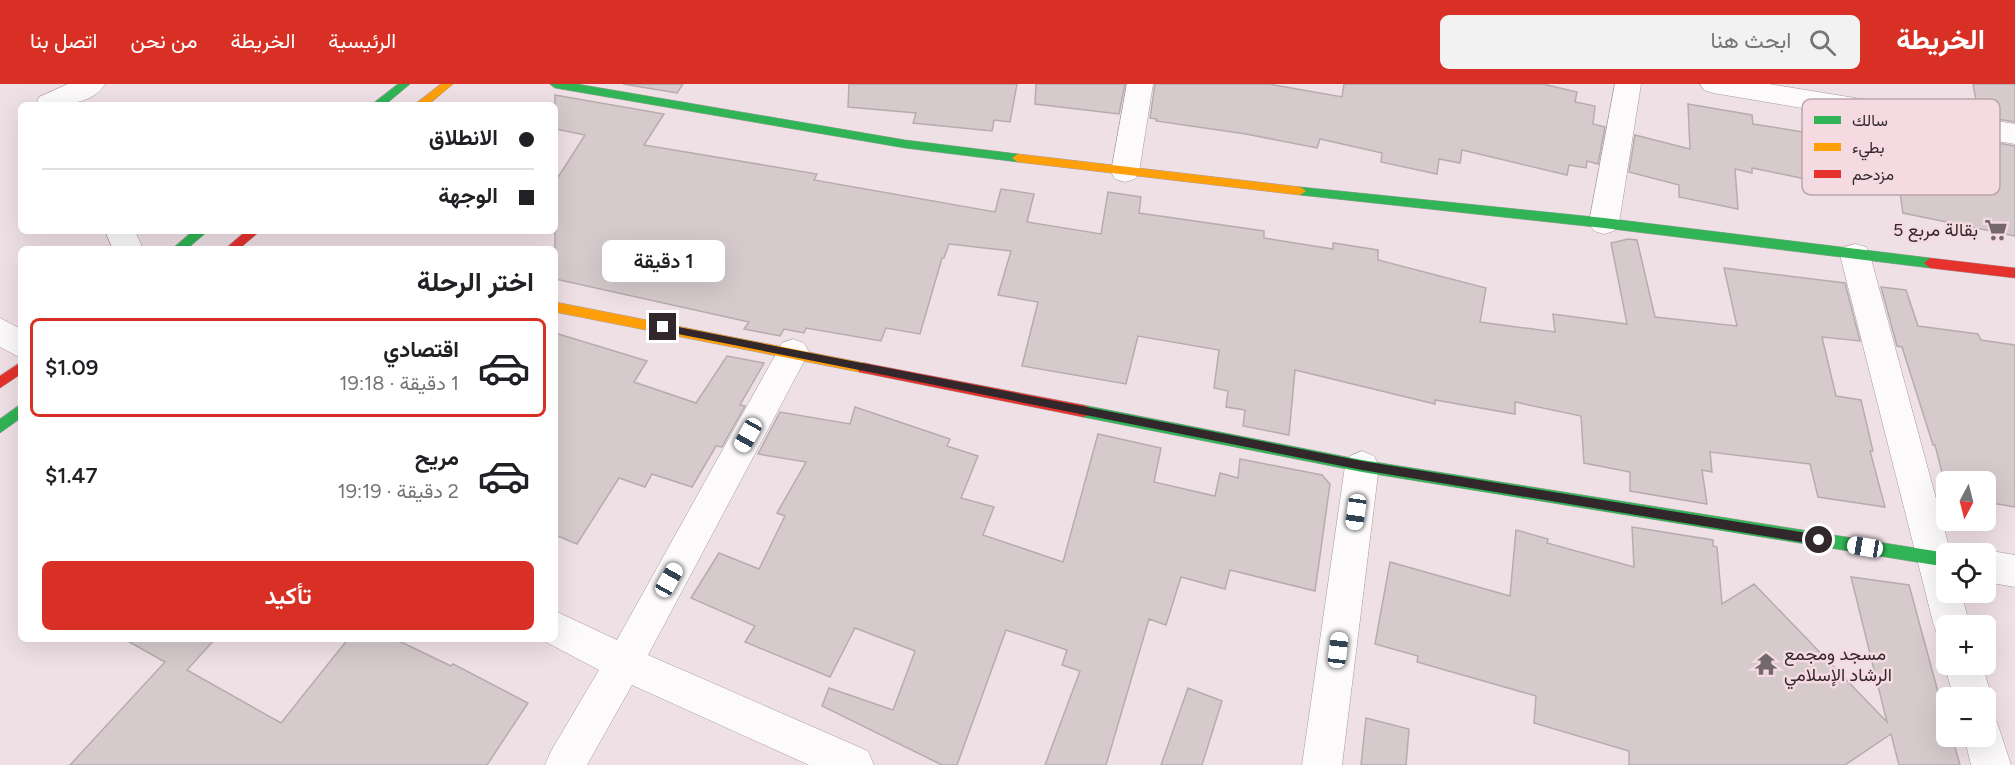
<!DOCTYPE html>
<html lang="ar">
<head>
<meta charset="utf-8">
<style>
	:root { --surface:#fff; --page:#f2f2f2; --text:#202124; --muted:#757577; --line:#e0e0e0; --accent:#d93025 }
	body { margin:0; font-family:Figtree,Vazirmatn,sans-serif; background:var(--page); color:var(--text); direction:rtl; height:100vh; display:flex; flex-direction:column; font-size:22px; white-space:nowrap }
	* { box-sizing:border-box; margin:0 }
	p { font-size:20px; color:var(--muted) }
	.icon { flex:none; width:33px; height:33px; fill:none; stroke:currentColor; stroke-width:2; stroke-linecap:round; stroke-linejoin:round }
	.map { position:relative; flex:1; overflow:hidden; direction:ltr }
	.side { position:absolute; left:18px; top:162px; width:540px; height:396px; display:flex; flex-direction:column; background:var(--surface); border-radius:9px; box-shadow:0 6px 24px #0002; direction:rtl }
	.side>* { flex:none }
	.top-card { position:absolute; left:18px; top:18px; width:540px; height:132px; border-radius:9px; box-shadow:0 6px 24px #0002; direction:rtl; display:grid; align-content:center; height:132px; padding:0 24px; background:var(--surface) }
	.needle { width:39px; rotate:187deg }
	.buttons { position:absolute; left:1936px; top:387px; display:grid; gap:12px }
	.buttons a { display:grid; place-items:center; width:60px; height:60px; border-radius:9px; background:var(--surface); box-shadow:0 6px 24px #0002; font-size:30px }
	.end { position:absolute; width:27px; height:27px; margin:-14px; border:8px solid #32282b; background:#fff; box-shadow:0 0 0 3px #fff }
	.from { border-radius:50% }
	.bubble { position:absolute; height:42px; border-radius:9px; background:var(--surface); box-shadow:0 6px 24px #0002; font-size:20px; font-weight:600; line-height:42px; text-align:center; direction:rtl }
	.car { position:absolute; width:18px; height:36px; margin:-18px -9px; border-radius:8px; box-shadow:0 0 4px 2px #0007; background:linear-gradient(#fff 24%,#345 0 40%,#fff 0 76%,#345 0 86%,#fff 0) }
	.top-card b { display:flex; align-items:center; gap:21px; height:57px; font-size:22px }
	.top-card b+b { border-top:2px solid var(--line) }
	.top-card i { width:15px; height:15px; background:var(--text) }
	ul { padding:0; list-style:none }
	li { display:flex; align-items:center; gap:18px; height:99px; margin:0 12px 9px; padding:0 12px; border:3px solid transparent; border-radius:9px }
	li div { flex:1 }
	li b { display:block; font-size:22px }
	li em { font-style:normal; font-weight:600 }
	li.active { border-color:var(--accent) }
	li>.icon { width:54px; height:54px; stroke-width:1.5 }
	h2 { padding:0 24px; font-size:27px; line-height:72px }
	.button { display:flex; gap:12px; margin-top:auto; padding:12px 24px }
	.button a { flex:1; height:69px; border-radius:9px; background:var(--accent); color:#fff; font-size:24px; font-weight:600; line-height:69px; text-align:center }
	header { display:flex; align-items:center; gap:36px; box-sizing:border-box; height:84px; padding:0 30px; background:var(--accent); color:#fff }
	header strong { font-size:28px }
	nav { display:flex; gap:33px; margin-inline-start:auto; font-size:21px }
	.search { width:420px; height:54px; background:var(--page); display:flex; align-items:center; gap:15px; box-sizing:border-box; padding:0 21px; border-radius:9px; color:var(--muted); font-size:22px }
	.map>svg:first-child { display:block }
	.building { fill:#d6cacc; stroke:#b7acad; stroke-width:1.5 }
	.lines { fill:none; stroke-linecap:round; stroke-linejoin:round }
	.street-casing { stroke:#a59a9e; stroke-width:1 }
	.fast-casing { stroke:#a59a9e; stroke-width:1 }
	.slow-casing { stroke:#a59a9e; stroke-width:1 }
	.jam-casing { stroke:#a59a9e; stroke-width:1 }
	.street { fill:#fdfafb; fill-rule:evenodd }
	.fast { fill:#30b455; fill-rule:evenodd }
	.slow { fill:#ff9f0a; fill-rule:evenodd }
	.jam { fill:#e5322d; fill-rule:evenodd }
	.route { fill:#32282b }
	.labels { text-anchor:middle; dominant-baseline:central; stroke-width:5; stroke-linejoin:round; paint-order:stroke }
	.poi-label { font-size:18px; fill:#32282b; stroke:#f5dae2; text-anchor:end }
	.key { fill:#f5dae2; stroke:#baa5ab; stroke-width:1.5 }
	.key-label { font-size:16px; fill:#32282b }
</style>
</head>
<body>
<header>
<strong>الخريطة</strong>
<div class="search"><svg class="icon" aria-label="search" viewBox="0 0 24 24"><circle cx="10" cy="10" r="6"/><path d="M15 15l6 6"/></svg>ابحث هنا</div>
<nav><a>الرئيسية</a><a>الخريطة</a><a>من نحن</a><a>اتصل بنا</a></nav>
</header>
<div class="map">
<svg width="2015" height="681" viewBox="0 0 2015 681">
	<rect width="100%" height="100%" fill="#efe0e5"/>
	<path class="building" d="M 623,0 L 683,0 L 677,9 Z
		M 849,0 L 1017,0 L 1010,38 L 994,36 L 992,47 L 913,39 L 916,29 L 848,23 Z
		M 1036,0 L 1125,0 L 1119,30 L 1035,20 Z
		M 1155,0 L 1269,0 L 1342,13 L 1344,0 L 1543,0 L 1577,8 L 1575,18 L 1595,22 L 1593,40 L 1605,43 L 1598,80 L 1587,77 L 1586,84 L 1569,81 L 1567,91 L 1462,66 L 1460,79 L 1439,75 L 1437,90 L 1381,78 L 1382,69 L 1320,55 L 1317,64 L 1246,50 L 1156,37 L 1157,35 L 1150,34 Z
		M 1973,0 L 2015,0 L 2015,38 L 1979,32 Z
		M 555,11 L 664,30 L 644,61 L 817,90 L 814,96 L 995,128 L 1001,105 L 1034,110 L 1027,138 L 1101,150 L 1108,108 L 1141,113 L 1139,129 L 1264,147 L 1264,154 L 1333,165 L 1333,159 L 1378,166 L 1378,176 L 1486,204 L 1480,238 L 1555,248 L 1553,230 L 1627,240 L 1611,159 L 1628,155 L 1637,156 L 1655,233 L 1737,242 L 1724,184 L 1845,199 L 1860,257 L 1822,253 L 1836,312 L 1861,316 L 1873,367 L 1870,367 L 1885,423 L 1818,413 L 1810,380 L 1710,368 L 1712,388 L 1702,386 L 1707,420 L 1630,407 L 1630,388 L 1584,379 L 1581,332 L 1515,318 L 1515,330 L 1435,316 L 1435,320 L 1295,286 L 1289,351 L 1243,342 L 1245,326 L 1226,323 L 1228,307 L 1214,304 L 1219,266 L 1138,252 L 1126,300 L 1022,282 L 1038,218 L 998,211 L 1011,167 L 949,160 L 944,174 L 942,174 L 920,250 L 886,244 L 881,257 L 806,244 L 804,249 L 784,245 L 780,252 L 744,245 L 749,238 L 555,195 L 555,98 L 585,51 L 555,45 Z
		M 1688,20 L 1752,31 L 1753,40 L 1815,50 L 1820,98 L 1752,84 L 1752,89 L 1735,85 L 1738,125 L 1679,113 L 1679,101 L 1629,88 L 1635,51 L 1690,65 Z
		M 1814,31 L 1985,59 L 1985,57 L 2015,62 L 2015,152 L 1903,129 L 1897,88 L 1823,76 Z
		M 1881,203 L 1906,206 L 1918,242 L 1978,250 L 1981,256 L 2015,261 L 2015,423 L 1986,418 L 1986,398 L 1947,398 L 1946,404 L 1935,361 L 1933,361 L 1902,263 L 1897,262 Z
		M 555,249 L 647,277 L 634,298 L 696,319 L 727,272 L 764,279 L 740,321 L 745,322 L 722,363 L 716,362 L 692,403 L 652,390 L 645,403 L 619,394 L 577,460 L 555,451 Z
		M 855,323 L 950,355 L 947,362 L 978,372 L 961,414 L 994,423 L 983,451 L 1063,478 L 1098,350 L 1161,364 L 1154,398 L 1215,412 L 1220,389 L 1238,394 L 1240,375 L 1322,391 L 1330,400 L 1315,507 L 1230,486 L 1225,505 L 1181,493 L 1166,541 L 1149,535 L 1106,681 L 1045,681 L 1080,587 L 1062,581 L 1067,566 L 1006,546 L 957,681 L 942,681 L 822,622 L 829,604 L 893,626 L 915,567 L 855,544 L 830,593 L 745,558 L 755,542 L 691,514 L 719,469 L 759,485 L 785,432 L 777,429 L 806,378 L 758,370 L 780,328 L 850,340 Z
		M 1632,443 L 1713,456 L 1713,462 L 1717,463 L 1722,520 L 1754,500 L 1887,638 L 1851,493 L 1909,501 L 1947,641 L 1947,652 L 1952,652 L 1960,681 L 1899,681 L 1891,650 L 1845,681 L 1629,681 L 1629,667 L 1534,639 L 1536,612 L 1417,578 L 1418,572 L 1375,560 L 1390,478 L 1510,512 L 1516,446 L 1548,455 L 1547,459 L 1634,483 Z
		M 124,555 L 215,555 L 187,586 L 281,639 L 348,555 L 395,555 L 451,582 L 453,580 L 528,619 L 487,681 L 70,681 L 165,578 Z
		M 1188,604 L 1222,617 L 1202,681 L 1161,681 Z
		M 1366,634 L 1409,645 L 1406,681 L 1361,681 Z"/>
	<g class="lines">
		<g class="street-casing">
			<path id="street" d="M 68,0 L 105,0 C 92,22 59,21 36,21 L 39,13 Z
				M 1127,0 L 1153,0 L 1139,88 L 1135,95 L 1125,98 L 1115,95 L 1111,88 Z
				M 1615,0 L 1641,0 L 1619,139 L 1614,147 L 1604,150 L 1594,147 L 1589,139 Z
				M 1700,0 L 1769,0 L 2015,40 L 2015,60 L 1713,9 L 1704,6 Z
				M 105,147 L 135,147 L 143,165 L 113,165 Z
				M 1855,160 L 1866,163 L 1870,171 L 1951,470 L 1947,470 L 1947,508 L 1961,508 L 1970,542 L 1947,542 L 1947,557 L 1939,554 L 1934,542 L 1840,171 L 1844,163 Z
				M 0,234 L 21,245 L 21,274 L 0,263 Z
				M 793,255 L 804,259 L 809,268 L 648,571 L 868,667 L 874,681 L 809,681 L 632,601 L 587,681 L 545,681 L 551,667 L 599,586 L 542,556 L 555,555 L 555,527 L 617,556 L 782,259 Z
				M 1362,367 L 1374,372 L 1379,382 L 1342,681 L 1302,681 L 1345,382 L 1350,372 Z
				M 1986,466 L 2015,471 L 2015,503 L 1986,498 L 1986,470 L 1976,470 Z
				M 1947,574 L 1947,580 L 1982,580 L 1992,614 L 1986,627 L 1986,614 L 1954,614 L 1944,580 Z
				M 1986,634 L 1997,638 L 2011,681 L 1971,681 L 1964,652 L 1986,652 Z"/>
		</g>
		<g class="fast-casing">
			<path id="fast" d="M 398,0 L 410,0 L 385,21 L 371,21 Z
				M 550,0 L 577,0 L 905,56 L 1018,70 L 1024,74 L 1018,78 L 905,64 L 555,4 Z
				M 1300,103 L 1604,134 L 1930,174 L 1936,179 L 1930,184 L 1604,144 L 1300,111 L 1294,107 Z
				M 193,147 L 208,147 L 187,165 L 172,165 Z
				M 21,320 L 21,334 L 0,349 L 0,335 Z
				M 1083,321 L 1362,376 L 1947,469 L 1947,483 L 1362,388 L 1083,333 L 1078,331 L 1076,327 L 1078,323 Z"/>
		</g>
		<g class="slow-casing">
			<path id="slow" d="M 441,0 L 453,0 L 428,21 L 414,21 Z
				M 1018,70 L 1300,103 L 1306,107 L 1300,111 L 1018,78 L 1012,74 Z
				M 555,218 L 864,279 L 869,280 L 871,284 L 869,288 L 864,289 L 555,228 Z"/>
		</g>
		<g class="jam-casing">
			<path id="jam" d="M 246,147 L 260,147 L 239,165 L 225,165 Z
				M 1930,174 L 2015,184 L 2015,194 L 1930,184 L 1924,179 Z
				M 21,278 L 21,290 L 0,304 L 0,292 Z
				M 864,279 L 1083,321 L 1088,323 L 1090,327 L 1088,331 L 1083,333 L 864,289 L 859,288 L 857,284 L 859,280 Z"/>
		</g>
		<use href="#street" class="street"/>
		<use href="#fast" class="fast"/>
		<use href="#slow" class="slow"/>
		<use href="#jam" class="jam"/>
	</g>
	<path class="route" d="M 663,240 L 1362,377 L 1819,451 L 1825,456 L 1819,461 L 1362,386 L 663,247 L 659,243 Z"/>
	<defs>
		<g id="supermarket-bare" transform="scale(1.8)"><path d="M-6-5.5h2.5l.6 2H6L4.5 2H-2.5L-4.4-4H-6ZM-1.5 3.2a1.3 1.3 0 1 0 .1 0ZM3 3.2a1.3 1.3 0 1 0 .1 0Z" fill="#74686c" stroke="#f5dae2" stroke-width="2.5" paint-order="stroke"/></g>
		<g id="temple-bare" transform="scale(1.8)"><path d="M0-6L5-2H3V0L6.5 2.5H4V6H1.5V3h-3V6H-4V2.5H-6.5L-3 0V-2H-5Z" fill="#74686c" stroke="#f5dae2" stroke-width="2.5" paint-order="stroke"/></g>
	</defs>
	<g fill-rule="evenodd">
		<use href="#supermarket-bare" x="1996" y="146"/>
		<use href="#temple-bare" x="1766" y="580"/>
	</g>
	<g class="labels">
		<g class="poi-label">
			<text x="1978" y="146">بقالة مربع 5</text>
			<text x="1784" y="570" text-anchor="start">مسجد ومجمع<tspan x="1784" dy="21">الرشاد الإسلامي</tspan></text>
		</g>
	</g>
	<rect x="1802" y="15" width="198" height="96" rx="9" class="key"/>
	<rect x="1814" y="32" width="27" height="8" fill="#30b455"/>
	<rect x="1814" y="59" width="27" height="8" fill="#ff9f0a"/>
	<rect x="1814" y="86" width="27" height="8" fill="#e5322d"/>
	<g class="key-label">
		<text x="1852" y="42">سالك</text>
		<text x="1852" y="69">بطيء</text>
		<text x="1852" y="96">مزدحم</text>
	</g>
</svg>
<div class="buttons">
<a><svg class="needle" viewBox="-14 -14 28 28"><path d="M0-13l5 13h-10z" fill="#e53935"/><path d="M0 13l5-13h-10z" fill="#757577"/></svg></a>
<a><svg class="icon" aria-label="locate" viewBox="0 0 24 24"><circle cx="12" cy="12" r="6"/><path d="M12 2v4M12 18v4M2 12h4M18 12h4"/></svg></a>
<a>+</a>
<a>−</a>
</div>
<i class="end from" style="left:1819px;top:456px"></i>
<i class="end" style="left:663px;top:243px"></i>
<div class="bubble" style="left:602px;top:156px;width:123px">1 دقيقة</div>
<i class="car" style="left:748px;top:351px;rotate:209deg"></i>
<i class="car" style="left:1356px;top:428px;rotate:188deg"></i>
<i class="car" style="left:1865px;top:463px;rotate:279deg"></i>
<i class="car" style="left:669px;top:496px;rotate:29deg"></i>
<i class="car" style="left:1338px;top:566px;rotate:7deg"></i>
<div class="top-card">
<b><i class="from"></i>الانطلاق</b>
<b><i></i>الوجهة</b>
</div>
<section class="side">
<h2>اختر الرحلة</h2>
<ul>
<li class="active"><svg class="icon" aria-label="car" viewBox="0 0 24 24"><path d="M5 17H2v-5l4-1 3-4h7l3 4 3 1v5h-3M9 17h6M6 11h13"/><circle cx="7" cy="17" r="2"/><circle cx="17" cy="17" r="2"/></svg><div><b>اقتصادي</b><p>1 دقيقة · 19:18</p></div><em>$1.09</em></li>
<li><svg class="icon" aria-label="car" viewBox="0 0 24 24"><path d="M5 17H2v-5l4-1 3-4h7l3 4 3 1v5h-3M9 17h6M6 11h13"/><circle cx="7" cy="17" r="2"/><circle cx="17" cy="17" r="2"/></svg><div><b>مريح</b><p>2 دقيقة · 19:19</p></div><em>$1.47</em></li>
</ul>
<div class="button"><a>تأكيد</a></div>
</section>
</div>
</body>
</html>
